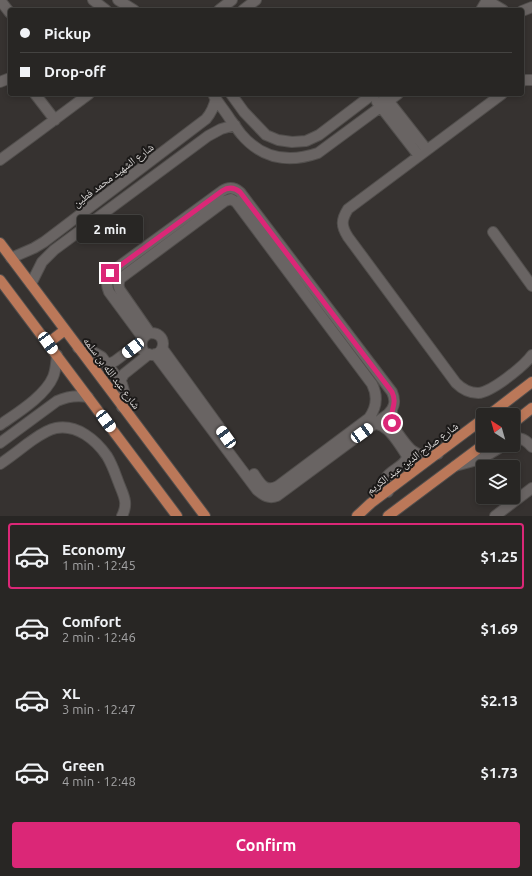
<!DOCTYPE html>
<html lang="en">
<head>
<meta charset="utf-8">
<style>
	:root { --surface:#282624; --page:#302e2c; --text:#f1f3f6; --muted:#a5a5a6; --line:#444341; --accent:#db2777 }
	body { margin:0; font-family:Ubuntu,"Noto Naskh Arabic",sans-serif; background:var(--page); color:var(--text); height:100vh; display:flex; flex-direction:column; font-size:15px; white-space:nowrap }
	* { box-sizing:border-box; margin:0 }
	p { font-size:13px; color:var(--muted) }
	.icon { flex:none; width:22px; height:22px; fill:none; stroke:currentColor; stroke-width:2; stroke-linecap:round; stroke-linejoin:round }
	.map { position:relative; height:516px; overflow:hidden }
	.details { display:flex; flex-direction:column; background:var(--surface); flex:1 }
	.details>* { flex:none }
	.hud { position:absolute; left:8px; top:8px; width:516px; height:88px; border-radius:4px; box-shadow:0 2px 6px #0003,0 0 0 1px var(--line); display:grid; align-content:center; height:88px; padding:0 12px; background:var(--surface) }
	.needle { width:26px; rotate:323deg }
	.buttons { position:absolute; left:476px; top:408px; display:grid; gap:8px }
	.buttons a { display:grid; place-items:center; width:44px; height:44px; border-radius:4px; background:var(--surface); box-shadow:0 2px 6px #0003,0 0 0 1px var(--line); font-size:20px }
	.end { position:absolute; width:18px; height:18px; margin:-9px; border:5px solid #db2777; background:#fff; box-shadow:0 0 0 2px #fff }
	.from { border-radius:50% }
	.bubble { position:absolute; height:28px; border-radius:4px; background:var(--surface); box-shadow:0 2px 6px #0003,0 0 0 1px var(--line); font-size:13px; font-weight:700; line-height:28px; text-align:center }
	.car { position:absolute; width:12px; height:24px; margin:-12px -6px; border-radius:5px; box-shadow:0 0 3px 1px #0007; background:linear-gradient(#fff 24%,#345 0 40%,#fff 0 76%,#345 0 86%,#fff 0) }
	.hud b { display:flex; align-items:center; gap:14px; height:38px; font-size:15px }
	.hud b+b { border-top:1px solid var(--line) }
	.hud i { width:10px; height:10px; background:var(--text) }
	ul { padding:7px 0 0; list-style:none }
	li { display:flex; align-items:center; gap:12px; height:66px; margin:0 8px 6px; padding:0 4px; border:2px solid transparent; border-radius:4px }
	li div { flex:1 }
	li b { display:block; font-size:15px }
	li em { font-style:normal; font-weight:700 }
	li.on { border-color:var(--accent) }
	li>.icon { width:36px; height:36px; stroke-width:1.5 }
	.cta { display:flex; gap:8px; margin-top:auto; padding:8px 12px }
	.cta a { flex:1; height:46px; border-radius:4px; background:var(--accent); color:#fff; font-size:16px; font-weight:700; line-height:46px; text-align:center }
	.map>svg:first-child { display:block }
	.lines { fill:none; stroke-linecap:round; stroke-linejoin:round }
	.minor-casing { stroke:#524f4d; stroke-width:12 }
	.major-casing { stroke:#524f4d; stroke-width:12 }
	.minor { stroke:#696463; stroke-width:10 }
	.major { stroke:#bb7859; stroke-width:10 }
	.route { stroke:#db2777; stroke-width:5 }
	.labels { text-anchor:middle; dominant-baseline:central; stroke-width:4; stroke-linejoin:round; paint-order:stroke }
	.street-label { font-size:11px; fill:#d9d6d5; stroke:#1c1a19 }
</style>
</head>
<body>
<div class="map">
<svg width="532" height="516" viewBox="0 0 532 516">
	<rect width="100%" height="100%" fill="#363230"/>
	<g class="lines">
		<g class="minor-casing">
			<path id="minor" d="M 0,0 L 10,13
				M 93,0 L 106,10
				M 118,0 L 134,10
				M 490,0 L 493,4 L 503,10
				M 219,10 L 232,0
				M 243,10 L 256,0
				M 481,10 L 487,0
				M 522,11 L 532,7
				M 522,81 L 526,80 L 532,80
				M 0,82 L 10,78
				M 35,94 L 55,120
				M 231,94 L 244,112 L 266,135 L 278,140 L 292,142 L 306,141 L 319,135 L 373,94
				M 383,94 L 427,150
				M 502,94 L 348,209 C 341,220 341,226 348,237 L 456,383 C 462,389 469,393 478,393 C 492,392 524,366 532,355
				M 214,96 C 219,104 225,111 230,119 C 234,124 237,129 241,134 C 262,159 289,163 318,153 L 398,94
				M 377,102 L 419,156
				M 0,160 L 34,135 L 89,94
				M 493,232 L 532,286
				M 11,258 L 34,248 L 44,242 L 206,119 C 212,112 214,107 216,98
				M 31,284 L 42,262 L 54,250 L 208,136 L 221,129 L 235,125
				M 150,333 C 138,337 139,355 152,355 C 167,354 167,332 150,333 L 120,290 C 118,286 118,282 121,278 L 225,201 L 231,199 L 236,202 L 372,384 C 378,396 377,407 369,418 L 278,486 C 265,493 260,483 254,474
				M 143,338 L 109,292 C 105,283 107,276 114,270 L 222,191 C 228,187 234,187 240,192 L 392,392 C 396,401 395,407 388,414 L 277,496 C 269,499 264,496 257,490 L 155,354
				M 78,348 L 95,353 L 102,357 L 122,384 L 124,391 L 122,407
				M 162,348 L 228,439
				M 106,363 L 111,363 L 115,361 L 142,341
				M 120,381 L 124,374 L 149,354
				M 392,411 C 391,415 391,419 392,423 C 394,429 408,448 413,451 C 420,456 430,456 438,454
				M 372,421 C 375,425 381,424 385,428 C 392,432 402,448 407,456 C 406,470 375,471 388,492
				M 0,425 C 17,413 45,396 53,377 C 56,370 56,363 57,355
				M 513,439 C 521,436 527,441 532,447
				M 0,443 L 57,401 C 68,396 77,395 88,397
				M 0,464 C 9,458 18,451 27,444 C 36,438 45,430 56,428 C 77,424 96,440 107,456 C 112,464 115,473 118,481 C 123,495 129,502 122,516
				M 455,466 L 481,459 L 504,445
				M 495,516 L 532,488"/>
		</g>
		<g class="major-casing">
			<path id="major" d="M 0,243 L 205,516
				M 0,280 L 177,516
				M 48,343 L 65,330
				M 489,415 L 532,382
				M 513,423 L 532,408
				M 357,516 L 371,503 L 483,419
				M 388,516 L 483,445"/>
		</g>
		<use href="#minor" class="minor"/>
		<use href="#major" class="major"/>
	</g>
	<g class="lines">
		<path class="route" d="M 110,273 L 222,191 C 228,187 234,187 240,192 L 392,392 C 398,405 389,410 392,423"/>
	</g>
	<g class="labels">
		<g class="street-label">
			<text transform="translate(113 175) rotate(-37)">شارع الشهيد محمد فطين</text>
			<text transform="translate(112 373) rotate(53)">شارع عبد الله بن سلمه</text>
			<text transform="translate(412 458) rotate(-37)">شارع صلاح الدين عبد الكريم</text>
		</g>
	</g>
</svg>
<div class="buttons">
<a><svg class="needle" viewBox="-14 -14 28 28"><path d="M0-13l5 13h-10z" fill="#e53935"/><path d="M0 13l5-13h-10z" fill="#a5a5a6"/></svg></a>
<a><svg class="icon" aria-label="layers" viewBox="0 0 24 24"><path d="M12 4l9 5-9 5-9-5zM3 14l9 5 9-5"/></svg></a>
</div>
<i class="end from" style="left:392px;top:423px"></i>
<i class="end" style="left:110px;top:273px"></i>
<div class="bubble" style="left:77px;top:215px;width:66px">2 min</div>
<i class="car" style="left:48px;top:343px;rotate:144deg"></i>
<i class="car" style="left:133px;top:348px;rotate:232deg"></i>
<i class="car" style="left:106px;top:421px;rotate:143deg"></i>
<i class="car" style="left:362px;top:433px;rotate:54deg"></i>
<i class="car" style="left:226px;top:437px;rotate:324deg"></i>
<div class="hud">
<b><i class="from"></i>Pickup</b>
<b><i></i>Drop-off</b>
</div>
</div>
<section class="details">
<ul>
<li class="on"><svg class="icon" aria-label="car" viewBox="0 0 24 24"><path d="M5 17H2v-5l4-1 3-4h7l3 4 3 1v5h-3M9 17h6M6 11h13"/><circle cx="7" cy="17" r="2"/><circle cx="17" cy="17" r="2"/></svg><div><b>Economy</b><p>1 min · 12:45</p></div><em>$1.25</em></li>
<li><svg class="icon" aria-label="car" viewBox="0 0 24 24"><path d="M5 17H2v-5l4-1 3-4h7l3 4 3 1v5h-3M9 17h6M6 11h13"/><circle cx="7" cy="17" r="2"/><circle cx="17" cy="17" r="2"/></svg><div><b>Comfort</b><p>2 min · 12:46</p></div><em>$1.69</em></li>
<li><svg class="icon" aria-label="car" viewBox="0 0 24 24"><path d="M5 17H2v-5l4-1 3-4h7l3 4 3 1v5h-3M9 17h6M6 11h13"/><circle cx="7" cy="17" r="2"/><circle cx="17" cy="17" r="2"/></svg><div><b>XL</b><p>3 min · 12:47</p></div><em>$2.13</em></li>
<li><svg class="icon" aria-label="car" viewBox="0 0 24 24"><path d="M5 17H2v-5l4-1 3-4h7l3 4 3 1v5h-3M9 17h6M6 11h13"/><circle cx="7" cy="17" r="2"/><circle cx="17" cy="17" r="2"/></svg><div><b>Green</b><p>4 min · 12:48</p></div><em>$1.73</em></li>
</ul>
<div class="cta"><a>Confirm</a></div>
</section>
</body>
</html>
